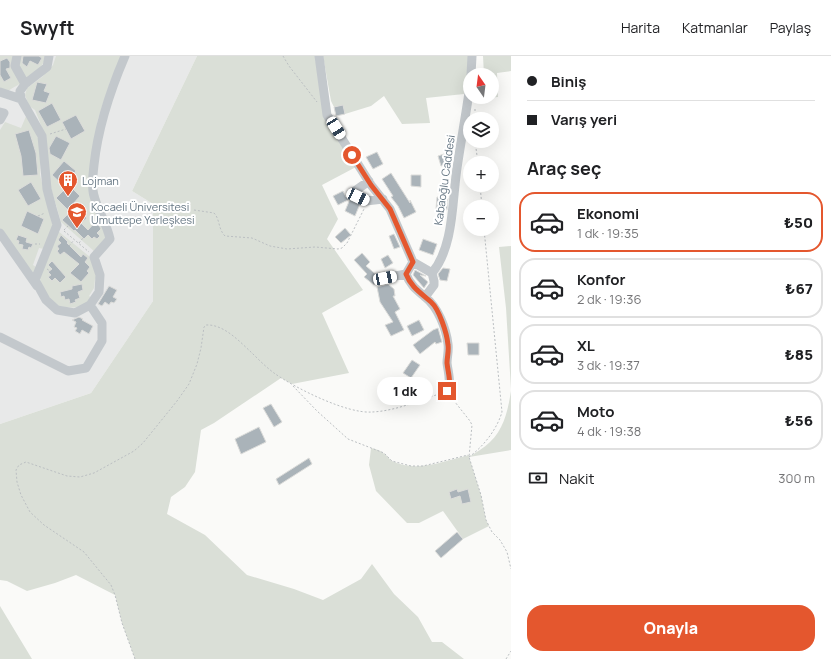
<!DOCTYPE html>
<html lang="tr">
<head>
<meta charset="utf-8">
<style>
	:root { --surface:#fff; --page:#f6f6f6; --text:#202124; --muted:#757577; --line:#e0e0e0; --accent:#e4572e }
	body { margin:0; font-family:Manrope,sans-serif; background:var(--page); color:var(--text); height:100vh; display:flex; flex-direction:column; font-size:15px; white-space:nowrap }
	* { box-sizing:border-box; margin:0 }
	p { font-size:13px; color:var(--muted) }
	.icon { flex:none; width:22px; height:22px; fill:none; stroke:currentColor; stroke-width:2; stroke-linecap:round; stroke-linejoin:round }
	.map { position:relative; flex:1; overflow:hidden }
	.side { display:flex; flex-direction:column; background:var(--surface); width:320px }
	.side>* { flex:none }
	.banner { display:grid; align-content:center; height:88px; padding:0 16px; background:var(--surface) }
	.needle { width:26px; rotate:346deg }
	.fabs { position:absolute; left:463px; top:12px; display:grid; gap:8px }
	.fabs a { display:grid; place-items:center; width:36px; height:36px; border-radius:50%; background:var(--surface); box-shadow:0 4px 16px #0002; font-size:20px }
	.end { position:absolute; width:18px; height:18px; margin:-9px; border:5px solid #e4572e; background:#fff; box-shadow:0 0 0 2px #fff }
	.from { border-radius:50% }
	.bubble { position:absolute; height:28px; border-radius:14px; background:var(--surface); box-shadow:0 4px 16px #0002; font-size:13px; font-weight:800; line-height:28px; text-align:center }
	.car { position:absolute; width:12px; height:24px; margin:-12px -6px; border-radius:5px; box-shadow:0 0 3px 1px #0007; background:linear-gradient(#fff 24%,#345 0 40%,#fff 0 76%,#345 0 86%,#fff 0) }
	.banner b { display:flex; align-items:center; gap:14px; height:38px; font-size:15px }
	.banner b+b { border-top:1px solid var(--line) }
	.banner i { width:10px; height:10px; background:var(--text) }
	ul { padding:0; list-style:none }
	li { display:flex; align-items:center; gap:12px; height:60px; margin:0 8px 6px; padding:0 8px; border:2px solid var(--line); border-radius:16px }
	li div { flex:1 }
	li b { display:block; font-size:15px }
	li em { font-style:normal; font-weight:800 }
	li.on { border-color:var(--accent) }
	li>.icon { width:36px; height:36px; stroke-width:1.5 }
	h2 { padding:0 16px; font-size:18px; line-height:48px }
	.pay { display:flex; align-items:center; gap:10px; height:44px; padding:0 16px; font-size:15px }
	.pay p { margin-inline-start:auto }
	.button { display:flex; gap:8px; margin-top:auto; padding:8px 16px }
	.button a { flex:1; height:46px; border-radius:16px; background:var(--accent); color:#fff; font-size:16px; font-weight:800; line-height:46px; text-align:center }
	header { display:flex; align-items:center; gap:24px; box-sizing:border-box; height:56px; padding:0 20px; background:var(--surface); border-bottom:1px solid var(--line) }
	header strong { font-size:19px }
	nav { display:flex; gap:22px; margin-inline-start:auto; font-size:14px }
	main { display:flex; flex:1; min-height:0 }
	.map>svg:first-child { display:block }
	.built { fill:#e8e9e9 }
	.green { fill:#dadfd7 }
	.building { fill:#aab3b9; stroke:#dcdcda }
	.lines { fill:none; stroke-linecap:round; stroke-linejoin:round }
	.path { stroke:#bbbfc2; stroke-width:1; stroke-dasharray:2 2; stroke-linecap:butt }
	.minor { stroke:#c3c8cc; stroke-width:9 }
	.route { stroke:#e4572e; stroke-width:5 }
	.labels { text-anchor:middle; dominant-baseline:central; stroke-width:4; stroke-linejoin:round; paint-order:stroke }
	.poi-label { font-size:11px; fill:#657683; stroke:#fff; text-anchor:start }
	.street-label { font-size:11px; fill:#657683; stroke:#fff }
</style>
</head>
<body>
<header>
<strong>Swyft</strong>
<nav><a>Harita</a><a>Katmanlar</a><a>Paylaş</a></nav>
</header>
<main>
<div class="map">
<svg width="511" height="603" viewBox="0 0 511 603">
	<rect width="100%" height="100%" fill="#fafaf8"/>
	<path class="built" d="M 0,0 L 197,0 L 132,135 L 153,148 L 153,245 L 91,337 L 0,368 Z"/>
	<path class="green" d="M 0,0 L 46,0 C 42,17 22,26 8,35 L 0,32 Z
		M 56,0 L 122,0 L 110,26 L 98,63 L 91,107 L 108,179 L 95,196 L 61,166 L 49,125 L 45,79 L 35,54 L 29,50 L 25,39 L 27,32 L 42,21 L 53,9 Z
		M 197,0 L 315,0 L 322,46 L 356,111 L 322,129 L 338,163 L 327,183 L 363,234 L 322,257 L 349,317 L 292,328 L 281,322 L 214,367 L 201,374 L 195,416 L 185,431 L 171,441 L 167,458 L 205,479 L 247,519 L 294,533 L 323,544 L 361,523 L 372,508 L 394,538 L 418,561 L 432,586 L 442,586 L 464,603 L 135,603 L 122,567 L 115,539 L 76,519 L 55,527 L 27,535 L 7,525 L 0,524 L 0,368 L 91,337 L 153,245 L 153,148 L 132,135 Z
		M 323,0 L 468,0 L 468,23 L 464,38 L 426,42 L 430,67 L 402,68 L 384,40 L 371,50 L 345,58 L 343,49 L 334,51 L 331,45 Z
		M 483,0 L 511,0 L 511,15 L 497,17 L 498,41 L 486,42 L 486,41 L 492,41 L 492,19 L 484,19 Z
		M 27,58 L 41,88 L 40,119 L 53,171 L 44,193 L 39,192 L 33,209 L 36,211 L 34,222 L 0,172 L 0,74 L 5,66 L 21,72 Z
		M 58,175 L 90,201 L 99,221 L 95,223 L 94,232 L 89,240 L 92,242 C 81,255 68,252 54,249 L 41,228 L 40,222 Z
		M 511,190 L 511,333 L 506,252 L 499,191 Z
		M 511,335 L 511,394 L 469,401 L 481,439 L 486,464 L 489,470 L 463,483 L 443,455 L 419,467 L 407,467 L 376,435 L 369,409 L 371,392 C 375,393 380,394 383,397 C 387,399 389,403 392,405 C 416,417 445,405 469,399 L 469,401 C 476,396 484,392 490,386 C 504,373 508,354 511,335 Z
		M 0,550 L 32,603 L 0,603 Z"/>
	<path class="building" d="M 23,0 L 39,0 L 42,2 L 38,9 L 30,5 L 27,11 L 22,7 Z
		M 7,2 L 10,6 L 10,12 L 6,13 L 11,22 L 4,26 L 0,19 L 0,5 Z
		M 37,26 L 47,28 L 44,35 L 50,37 L 46,47 L 32,44 Z
		M 52,47 L 61,64 L 47,71 L 38,55 Z
		M 343,49 L 345,58 L 336,60 L 334,51 Z
		M 76,59 L 85,75 L 71,83 L 62,66 Z
		M 29,74 L 36,97 L 38,119 L 23,120 L 21,100 L 15,78 Z
		M 56,80 L 70,87 L 61,104 L 50,98 L 49,92 Z
		M 377,96 L 383,108 L 373,113 L 366,101 Z
		M 447,97 L 450,108 L 441,110 L 438,100 Z
		M 64,105 L 76,115 L 63,129 L 52,119 Z
		M 391,117 L 410,147 L 410,144 L 416,156 L 404,162 L 398,150 L 391,141 L 393,140 L 382,123 Z
		M 411,119 L 421,119 L 421,131 L 411,130 Z
		M 31,126 L 41,143 L 28,150 L 18,134 Z
		M 69,129 L 80,140 L 73,148 L 87,162 L 81,167 L 88,174 L 96,165 L 98,167 L 101,173 L 97,177 L 100,180 L 97,183 L 94,181 L 92,183 L 88,179 L 84,183 L 75,174 L 74,175 L 62,164 L 70,156 L 56,142 Z
		M 343,135 L 346,141 L 360,148 L 355,160 L 345,155 L 350,143 L 338,149 L 333,140 Z
		M 437,141 L 448,142 L 447,154 L 436,153 Z
		M 27,155 L 44,163 L 38,178 L 21,170 Z
		M 345,172 L 351,179 L 341,187 L 335,181 Z
		M 394,178 L 400,191 L 394,193 L 389,180 Z
		M 18,179 L 27,182 L 26,186 L 33,188 L 31,192 L 29,191 L 28,194 L 22,193 L 23,189 L 18,188 L 19,185 L 16,184 Z
		M 61,179 L 68,186 L 67,187 L 81,201 L 83,198 L 88,202 L 85,206 L 90,211 L 87,215 L 89,217 L 81,226 L 70,217 L 79,208 L 64,196 L 60,199 L 57,195 L 59,193 L 57,190 L 61,187 L 58,184 Z
		M 423,183 L 437,188 L 433,199 L 419,194 Z
		M 362,197 L 370,206 L 366,210 L 379,221 L 374,229 L 364,221 L 367,218 L 354,204 Z
		M 388,199 L 393,207 L 385,212 L 381,203 Z
		M 52,205 L 66,221 L 60,227 L 55,222 L 52,225 L 48,221 L 51,219 L 48,216 L 52,213 L 48,209 Z
		M 443,212 L 450,213 L 447,225 L 440,224 L 438,218 Z
		M 415,214 L 426,220 L 420,219 L 428,226 L 424,232 L 413,219 Z
		M 82,228 L 83,234 L 78,236 L 80,242 L 75,244 L 76,246 L 70,248 L 69,243 L 65,244 L 64,240 L 61,241 L 60,236 L 72,233 L 72,230 Z
		M 388,228 L 394,233 L 395,240 L 393,240 L 400,253 L 395,256 L 404,274 L 391,280 L 385,269 L 393,266 L 380,246 L 377,231 Z
		M 109,230 L 117,234 L 113,241 L 117,243 L 114,247 L 111,246 L 109,249 L 105,246 L 102,250 L 98,248 Z
		M 79,261 L 83,263 L 82,264 L 93,270 L 89,278 L 82,274 L 80,278 L 75,275 L 77,272 L 74,271 L 76,266 L 72,264 Z
		M 419,264 L 424,274 L 412,280 L 407,270 Z
		M 438,272 L 442,286 L 436,288 L 435,286 L 420,298 L 413,289 L 433,274 Z
		M 467,287 L 479,287 L 479,299 L 468,299 Z
		M 412,304 L 420,309 L 411,322 L 403,317 Z
		M 408,322 L 414,327 L 407,337 L 401,332 Z
		M 271,348 L 282,366 L 274,371 L 263,352 Z
		M 259,371 L 266,386 L 241,398 L 235,383 Z
		M 309,402 L 312,408 L 279,429 L 276,423 Z
		M 457,433 L 458,436 L 468,433 L 471,446 L 462,448 L 460,440 L 451,443 L 449,436 Z
		M 457,476 L 463,483 L 441,502 L 435,495 Z"/>
	<g class="lines">
		<path class="path" d="M 283,0 L 289,10 L 317,46
			M 475,63 L 475,52
			M 50,78 L 66,73
			M 475,85 L 478,107
			M 480,129 L 482,151
			M 194,154 L 214,157 C 220,163 218,173 225,180 L 252,182 L 270,190 L 287,193 L 315,191 L 338,193 L 342,192 L 347,187 L 364,153
			M 38,160 L 45,157
			M 64,174 L 68,170
			M 64,175 L 89,196
			M 79,187 L 83,182
			M 35,188 L 40,188
			M 69,190 L 74,184
			M 47,213 L 50,215
			M 293,330 L 317,355 L 348,383 L 384,397 L 392,405 L 411,410 L 423,410 L 468,399
			M 451,341 L 470,365 L 472,369 L 469,401 L 481,439 L 486,464 L 492,476 L 500,484 L 507,496 L 511,513
			M 469,401 C 484,390 497,373 502,356 L 484,173
			M 135,603 L 122,567 L 115,539 L 111,529 L 84,496 L 44,469 L 30,456 L 21,439 L 17,426 L 16,414 L 19,409 L 26,406 L 67,420 L 80,421 L 94,417 L 134,395 L 143,387 L 177,345 L 189,328 L 197,308 L 201,292 L 204,271 L 206,269 C 224,268 240,286 252,297 C 259,304 266,311 274,317 C 295,332 347,358 372,356 C 395,355 418,345 439,338
			M 506,603 L 511,595"/>
		<path class="minor" d="M 17,0 L 15,10 L 25,28
			M 49,0 L 47,11 L 25,28 L 20,35 L 21,43 L 42,80 L 47,133 L 52,152 L 57,169 L 35,224 L 46,244 L 57,254 L 75,257 L 90,249 L 99,236 L 100,219 L 94,201 L 110,183 C 107,168 98,155 94,140 C 91,130 93,119 94,109 C 98,71 110,35 125,0
			M 319,0 L 327,59 L 371,129 L 390,153 L 413,206 L 432,217 L 434,225 L 434,229 L 425,241 C 438,251 446,272 448,288 C 449,295 447,301 447,307 C 448,316 452,327 447,335
			M 471,19 L 472,0
			M 0,36 L 21,43
			M 0,56 L 4,57 L 0,64
			M 369,125 L 352,137 L 366,145 L 383,143
			M 0,177 L 37,230
			M 413,206 L 406,218 C 410,229 417,234 425,241
			M 432,217 C 454,191 452,145 457,112 C 461,85 466,58 470,30
			M 385,222 L 406,218
			M 0,281 L 68,315 L 86,312 L 102,285 L 102,267 L 90,249"/>
	</g>
	<g class="lines">
		<path class="route" d="M 352,99 L 371,129 L 390,153 L 413,206 L 406,218 C 411,231 421,237 431,246 C 439,253 447,277 448,289 C 449,295 447,301 447,307 C 448,317 452,327 447,335"/>
	</g>
	<defs>
		<g id="building-pin" transform="scale(1)"><path d="M0 17L-7.5 6A9.5 9.5 0 1 1 7.5 6Z" fill="#e4572e" stroke="#fff"/><path d="M-4-6H4V6H1V3H-1V6H-4ZM-2.5-4.3h1.7v1.8h-1.7ZM.8-4.3h1.7v1.8H.8ZM-2.5-1h1.7V.8h-1.7ZM.8-1h1.7V.8H.8Z" fill="#fff"/></g>
		<g id="university-pin" transform="scale(1)"><path d="M0 17L-7.5 6A9.5 9.5 0 1 1 7.5 6Z" fill="#e4572e" stroke="#fff"/><path d="M0-5L7-2L0 1L-7-2ZM-4 1L0 2.5L4 1V4Q0 6-4 4Z" fill="#fff"/></g>
	</defs>
	<g fill-rule="evenodd">
		<use href="#building-pin" x="68" y="124"/>
		<use href="#university-pin" x="77" y="156"/>
	</g>
	<g class="labels">
		<g class="poi-label">
			<text x="82" y="124">Lojman</text>
			<text x="91" y="150">Kocaeli Üniversitesi<tspan x="91" dy="13">Umuttepe Yerleşkesi</tspan></text>
		</g>
		<g class="street-label">
			<text transform="translate(444 124) rotate(-82)">Kabaoğlu Caddesi</text>
		</g>
	</g>
</svg>
<div class="fabs">
<a><svg class="needle" viewBox="-14 -14 28 28"><path d="M0-13l5 13h-10z" fill="#e53935"/><path d="M0 13l5-13h-10z" fill="#757577"/></svg></a>
<a><svg class="icon" aria-label="layers" viewBox="0 0 24 24"><path d="M12 4l9 5-9 5-9-5zM3 14l9 5 9-5"/></svg></a>
<a>+</a>
<a>−</a>
</div>
<i class="end from" style="left:352px;top:99px"></i>
<i class="end" style="left:447px;top:335px"></i>
<div class="bubble" style="left:377px;top:321px;width:56px">1 dk</div>
<i class="car" style="left:336px;top:72px;rotate:148deg"></i>
<i class="car" style="left:358px;top:141px;rotate:115deg"></i>
<i class="car" style="left:385px;top:222px;rotate:79deg"></i>
</div>
<section class="side">
<div class="banner">
<b><i class="from"></i>Biniş</b>
<b><i></i>Varış yeri</b>
</div>
<h2>Araç seç</h2>
<ul>
<li class="on"><svg class="icon" aria-label="car" viewBox="0 0 24 24"><path d="M5 17H2v-5l4-1 3-4h7l3 4 3 1v5h-3M9 17h6M6 11h13"/><circle cx="7" cy="17" r="2"/><circle cx="17" cy="17" r="2"/></svg><div><b>Ekonomi</b><p>1 dk · 19:35</p></div><em>₺50</em></li>
<li><svg class="icon" aria-label="car" viewBox="0 0 24 24"><path d="M5 17H2v-5l4-1 3-4h7l3 4 3 1v5h-3M9 17h6M6 11h13"/><circle cx="7" cy="17" r="2"/><circle cx="17" cy="17" r="2"/></svg><div><b>Konfor</b><p>2 dk · 19:36</p></div><em>₺67</em></li>
<li><svg class="icon" aria-label="car" viewBox="0 0 24 24"><path d="M5 17H2v-5l4-1 3-4h7l3 4 3 1v5h-3M9 17h6M6 11h13"/><circle cx="7" cy="17" r="2"/><circle cx="17" cy="17" r="2"/></svg><div><b>XL</b><p>3 dk · 19:37</p></div><em>₺85</em></li>
<li><svg class="icon" aria-label="car" viewBox="0 0 24 24"><path d="M5 17H2v-5l4-1 3-4h7l3 4 3 1v5h-3M9 17h6M6 11h13"/><circle cx="7" cy="17" r="2"/><circle cx="17" cy="17" r="2"/></svg><div><b>Moto</b><p>4 dk · 19:38</p></div><em>₺56</em></li>
</ul>
<div class="pay"><svg class="icon" aria-label="cash" viewBox="0 0 24 24"><path d="M3 7h18v10H3z"/><circle cx="12" cy="12" r="2"/></svg>Nakit<p>300 m</p></div>
<div class="button"><a>Onayla</a></div>
</section>
</main>
</body>
</html>
